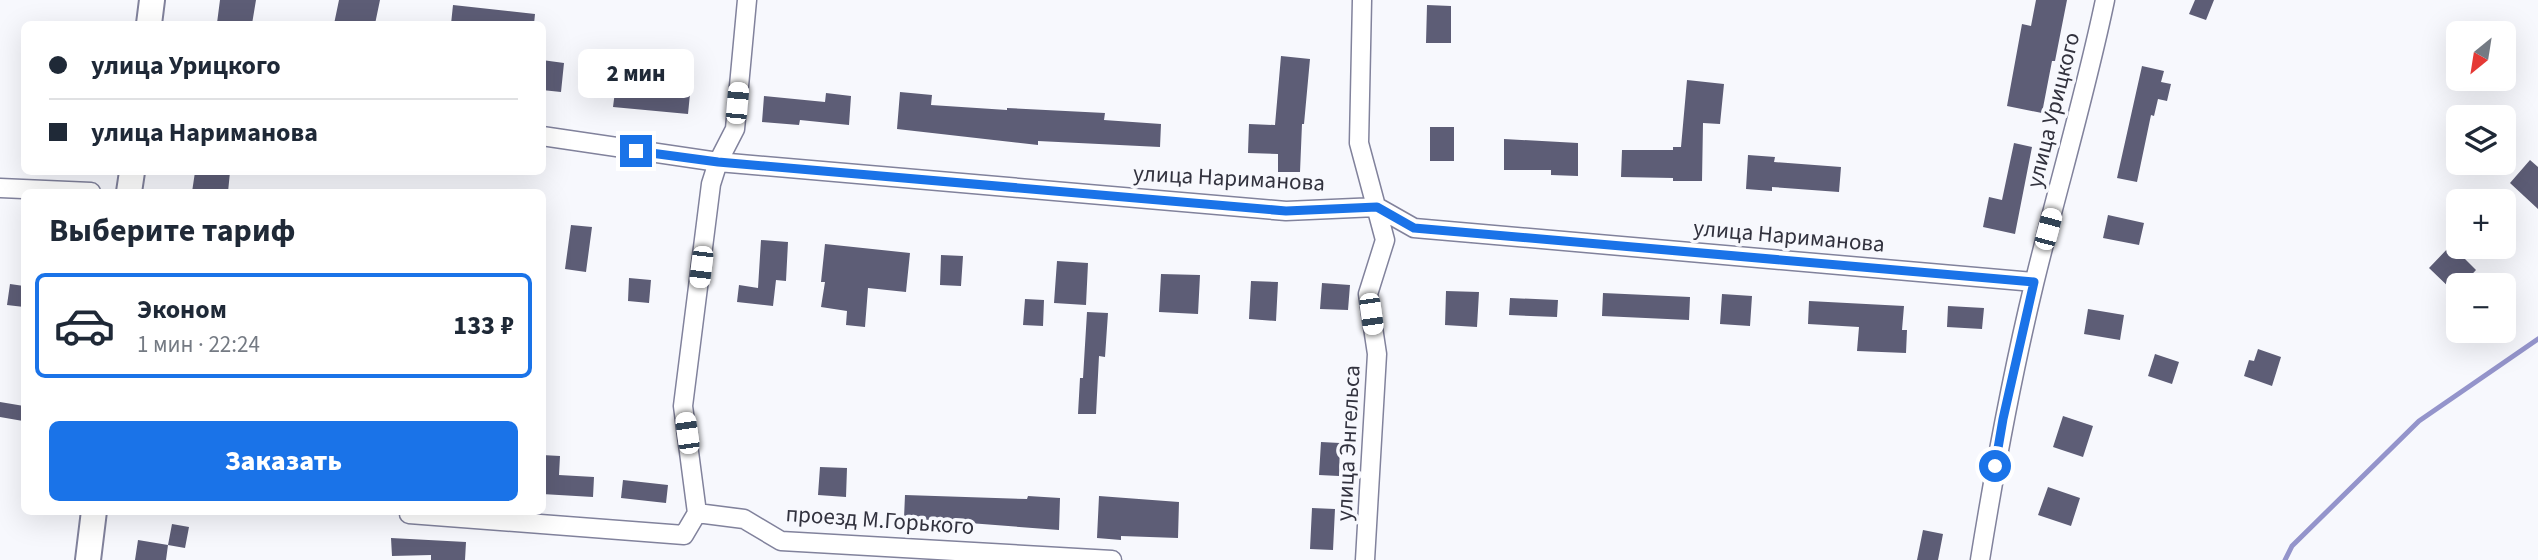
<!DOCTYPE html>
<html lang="ru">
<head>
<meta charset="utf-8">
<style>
	:root { --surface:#fff; --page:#f6f6f7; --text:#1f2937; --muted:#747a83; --line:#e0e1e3; --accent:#1a73e8 }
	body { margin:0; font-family:"Source Sans 3",sans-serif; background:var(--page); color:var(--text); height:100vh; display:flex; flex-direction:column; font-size:26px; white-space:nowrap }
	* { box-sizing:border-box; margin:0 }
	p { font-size:23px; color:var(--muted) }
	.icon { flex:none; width:38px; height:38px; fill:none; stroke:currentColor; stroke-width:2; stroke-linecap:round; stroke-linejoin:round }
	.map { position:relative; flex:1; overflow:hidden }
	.panel { position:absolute; left:21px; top:189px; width:525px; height:326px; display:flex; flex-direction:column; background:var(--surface); border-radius:10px; box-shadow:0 7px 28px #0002 }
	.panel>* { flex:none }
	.guide { position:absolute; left:21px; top:21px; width:525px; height:154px; border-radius:10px; box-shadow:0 7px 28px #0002; display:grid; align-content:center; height:154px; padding:0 28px; background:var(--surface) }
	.needle { width:46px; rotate:210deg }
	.controls { position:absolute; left:2446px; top:21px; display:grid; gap:14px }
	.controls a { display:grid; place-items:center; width:70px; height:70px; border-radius:10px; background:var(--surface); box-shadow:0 7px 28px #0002; font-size:35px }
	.end { position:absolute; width:32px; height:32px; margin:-16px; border:9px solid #1a73e8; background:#fff; box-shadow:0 0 0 4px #fff }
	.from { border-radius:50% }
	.bubble { position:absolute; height:49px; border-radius:10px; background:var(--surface); box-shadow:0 7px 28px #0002; font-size:23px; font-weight:800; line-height:49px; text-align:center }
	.car { position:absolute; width:21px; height:42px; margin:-21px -10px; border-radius:9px; box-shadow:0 0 5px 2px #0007; background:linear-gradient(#fff 24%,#345 0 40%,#fff 0 76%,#345 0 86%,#fff 0) }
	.guide b { display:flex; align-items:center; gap:24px; height:66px; font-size:26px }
	.guide b+b { border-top:2px solid var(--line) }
	.guide i { width:18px; height:18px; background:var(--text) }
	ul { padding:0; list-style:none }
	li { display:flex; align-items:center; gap:21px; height:105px; margin:0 14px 10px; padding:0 14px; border:4px solid transparent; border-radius:10px }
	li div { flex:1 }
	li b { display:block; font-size:26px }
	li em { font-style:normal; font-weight:800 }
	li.active { border-color:var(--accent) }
	li>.icon { width:63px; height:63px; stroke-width:1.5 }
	h2 { padding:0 28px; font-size:32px; line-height:84px }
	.button { display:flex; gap:14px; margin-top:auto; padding:14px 28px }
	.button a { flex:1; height:80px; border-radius:10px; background:var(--accent); color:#fff; font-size:28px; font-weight:800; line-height:80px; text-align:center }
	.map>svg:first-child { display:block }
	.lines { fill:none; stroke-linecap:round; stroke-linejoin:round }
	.stream { stroke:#9494cb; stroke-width:5 }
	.building { fill:#5d5d76 }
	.street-casing { stroke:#81829c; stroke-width:21 }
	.secondary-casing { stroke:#81829c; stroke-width:28 }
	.street { stroke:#fff; stroke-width:18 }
	.secondary { stroke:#fff; stroke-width:24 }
	.route { stroke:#1a73e8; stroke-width:9 }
	.labels { text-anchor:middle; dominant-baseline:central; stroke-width:7; stroke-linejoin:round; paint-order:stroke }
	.street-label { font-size:23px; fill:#32323e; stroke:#f7f8fd }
</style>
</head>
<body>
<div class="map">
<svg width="2538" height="560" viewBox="0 0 2538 560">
	<rect width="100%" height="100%" fill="#f7f8fd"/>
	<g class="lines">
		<path class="stream" d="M 2285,560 L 2292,546 L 2419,421 L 2538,339"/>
	</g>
	<path class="building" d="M 220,0 L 256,0 L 252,24 L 217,23 Z
		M 339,0 L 380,0 L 375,24 L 334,24 Z
		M 2036,0 L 2067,0 L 2055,61 L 2052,61 L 2042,113 L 2007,106 L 2022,24 L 2031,26 Z
		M 2195,0 L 2214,0 L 2206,20 L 2189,14 Z
		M 453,5 L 535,14 L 534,24 L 451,24 Z
		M 1427,5 L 1451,6 L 1451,43 L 1426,43 Z
		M 1281,56 L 1310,59 L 1304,124 L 1302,124 L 1300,172 L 1278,172 L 1278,154 L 1248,153 L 1249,124 L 1275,125 Z
		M 542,60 L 564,63 L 561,92 L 542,90 Z
		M 2142,66 L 2164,71 L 2161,82 L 2171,84 L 2167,101 L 2158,99 L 2154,116 L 2151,115 L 2137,182 L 2117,178 Z
		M 617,76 L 691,84 L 688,114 L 613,107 Z
		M 1687,80 L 1724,84 L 1720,124 L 1703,123 L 1702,181 L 1673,181 L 1673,178 L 1621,177 L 1622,150 L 1673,150 L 1673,147 L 1681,147 Z
		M 900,92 L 932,95 L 931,105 L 1007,110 L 1007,108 L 1105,113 L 1104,120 L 1161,124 L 1160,147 L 1038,141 L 1038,145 L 897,129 Z
		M 826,93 L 851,96 L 849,125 L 800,120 L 799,125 L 762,122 L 764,96 L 825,102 Z
		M 1430,127 L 1454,127 L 1454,161 L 1430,161 Z
		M 1504,139 L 1578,143 L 1578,176 L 1551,175 L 1551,170 L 1504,170 Z
		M 2014,143 L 2032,147 L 2015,234 L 1983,227 L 1989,197 L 2002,200 Z
		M 1748,155 L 1775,157 L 1774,162 L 1841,167 L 1839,192 L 1772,187 L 1772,191 L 1746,189 Z
		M 2530,160 L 2538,167 L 2538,209 L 2510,183 Z
		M 195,172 L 230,172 L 228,192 L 192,192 Z
		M 2108,215 L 2144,223 L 2139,245 L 2103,238 Z
		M 571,225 L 592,227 L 586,272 L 565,269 Z
		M 761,240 L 788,242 L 786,281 L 776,280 L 773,306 L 737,302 L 739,285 L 758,288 Z
		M 825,244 L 910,253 L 906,292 L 868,288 L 865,327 L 846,325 L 847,311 L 821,307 L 825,282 L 821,282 Z
		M 2451,245 L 2476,270 L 2462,285 L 2459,285 L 2455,293 L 2429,268 Z
		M 941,255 L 963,256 L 961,286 L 940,285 Z
		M 1057,261 L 1088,263 L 1086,305 L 1054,303 Z
		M 1161,274 L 1200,275 L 1198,314 L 1159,312 Z
		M 629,278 L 651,280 L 649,303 L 628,301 Z
		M 1251,281 L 1278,282 L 1276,321 L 1249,319 Z
		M 1322,283 L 1350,285 L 1348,310 L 1320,309 Z
		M 10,284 L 24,286 L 24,307 L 7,305 Z
		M 1446,291 L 1479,292 L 1477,327 L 1445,325 Z
		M 1603,293 L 1690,297 L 1689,320 L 1602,316 Z
		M 1722,294 L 1752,296 L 1750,326 L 1720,324 Z
		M 1510,298 L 1558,300 L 1557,317 L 1509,315 Z
		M 1025,299 L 1044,300 L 1043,326 L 1023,325 Z
		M 1809,301 L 1904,306 L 1902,330 L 1907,330 L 1906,353 L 1857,351 L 1859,327 L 1808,324 Z
		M 1948,306 L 1984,308 L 1982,329 L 1947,327 Z
		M 2088,309 L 2124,315 L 2120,340 L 2084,334 Z
		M 1087,312 L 1108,313 L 1105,357 L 1099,356 L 1096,414 L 1078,414 L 1080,378 L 1083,378 Z
		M 2258,349 L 2281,357 L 2272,386 L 2244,376 L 2249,360 L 2254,361 Z
		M 2155,354 L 2179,362 L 2172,384 L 2148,376 Z
		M 0,402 L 24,406 L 23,421 L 0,417 Z
		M 2063,416 L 2093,426 L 2083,457 L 2053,447 Z
		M 1321,442 L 1340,443 L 1339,476 L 1319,475 Z
		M 542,455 L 560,456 L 559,475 L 594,477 L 593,497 L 542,494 Z
		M 820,467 L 847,468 L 846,497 L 818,495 Z
		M 623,480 L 668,485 L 666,503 L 621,498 Z
		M 2048,487 L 2080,498 L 2071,526 L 2038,515 Z
		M 905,495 L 1027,499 L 1028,496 L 1060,498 L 1059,530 L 904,518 Z
		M 1099,496 L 1179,502 L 1178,538 L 1121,536 L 1121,540 L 1097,538 Z
		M 1312,508 L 1335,509 L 1333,550 L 1310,549 Z
		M 172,524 L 189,527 L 185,548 L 168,545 Z
		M 1923,530 L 1943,534 L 1938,560 L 1917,560 Z
		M 391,538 L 466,542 L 465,560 L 431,560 L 431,555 L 392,556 Z
		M 138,540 L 168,545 L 166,560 L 135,560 Z"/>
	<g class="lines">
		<g class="street-casing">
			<path id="street" d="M 1362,0 L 1359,143 L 1385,240 L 1368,294 L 1377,354 L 1365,560
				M 542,136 L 718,162 L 1286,211 L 1377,207 L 1414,228 L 2034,282
				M 0,188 L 91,192
				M 697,513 L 683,406 L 711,184 L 718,162 L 735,129 L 747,0
				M 409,514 L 684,535 L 697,513 L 744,519 L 781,541 L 1112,560
				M 1980,560 C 1995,467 2012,375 2034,284 C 2057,189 2085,96 2105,0"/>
		</g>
		<g class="secondary-casing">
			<path id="secondary" d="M 149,24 L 152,0
				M 129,192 L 132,172
				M 88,560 L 94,511"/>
		</g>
		<use href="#street" class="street"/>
		<use href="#secondary" class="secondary"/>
	</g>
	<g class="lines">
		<path class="route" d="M 636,151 L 718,162 L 1286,211 L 1377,207 L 1414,228 L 2034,282 L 2003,419 L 1995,466"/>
	</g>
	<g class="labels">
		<g class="street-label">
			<text transform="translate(2053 110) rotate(-76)">улица Урицкого</text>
			<text transform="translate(1229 178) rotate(3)">улица Нариманова</text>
			<text transform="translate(1789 236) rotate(5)">улица Нариманова</text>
			<text transform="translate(1348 443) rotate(-87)">улица Энгельса</text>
			<text transform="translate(880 520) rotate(4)">проезд М.Горького</text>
		</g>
	</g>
</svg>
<div class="controls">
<a><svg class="needle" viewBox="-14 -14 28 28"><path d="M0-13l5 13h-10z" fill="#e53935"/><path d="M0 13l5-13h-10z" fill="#747a83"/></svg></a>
<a><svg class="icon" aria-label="layers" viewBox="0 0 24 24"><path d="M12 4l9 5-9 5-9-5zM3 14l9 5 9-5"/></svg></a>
<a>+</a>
<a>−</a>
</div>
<i class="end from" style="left:1995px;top:466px"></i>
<i class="end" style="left:636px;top:151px"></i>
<div class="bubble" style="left:578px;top:49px;width:116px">2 мин</div>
<i class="car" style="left:737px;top:103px;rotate:5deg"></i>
<i class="car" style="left:2048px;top:229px;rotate:15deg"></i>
<i class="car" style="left:701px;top:267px;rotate:187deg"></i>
<i class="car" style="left:1371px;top:314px;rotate:172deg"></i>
<i class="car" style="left:687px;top:433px;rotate:352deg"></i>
<div class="guide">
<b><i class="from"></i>улица Урицкого</b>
<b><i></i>улица Нариманова</b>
</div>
<section class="panel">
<h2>Выберите тариф</h2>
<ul>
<li class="active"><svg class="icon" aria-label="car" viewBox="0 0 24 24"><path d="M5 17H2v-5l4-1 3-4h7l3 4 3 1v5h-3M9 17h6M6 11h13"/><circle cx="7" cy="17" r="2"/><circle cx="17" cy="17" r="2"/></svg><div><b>Эконом</b><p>1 мин · 22:24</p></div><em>133 ₽</em></li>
</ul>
<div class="button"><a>Заказать</a></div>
</section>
</div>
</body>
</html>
